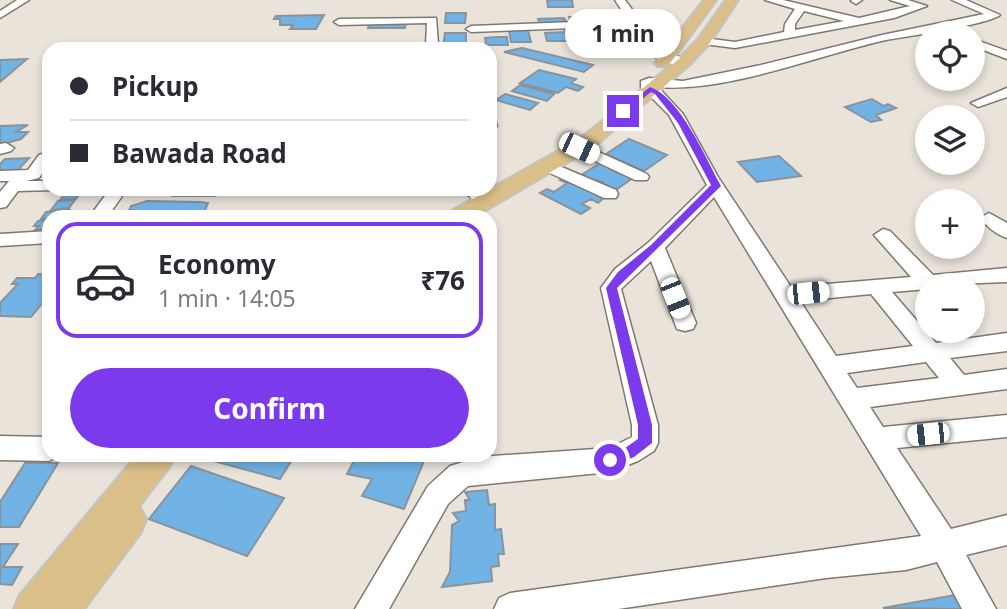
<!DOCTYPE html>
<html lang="en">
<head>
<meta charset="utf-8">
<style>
	:root { --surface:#fff; --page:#f2f2f3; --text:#2b2b33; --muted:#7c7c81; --line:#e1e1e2; --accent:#7c3aed }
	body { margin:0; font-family:"Noto Sans",sans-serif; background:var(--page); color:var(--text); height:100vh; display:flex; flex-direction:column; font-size:26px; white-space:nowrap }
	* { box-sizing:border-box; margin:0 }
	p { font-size:23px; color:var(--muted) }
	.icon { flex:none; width:38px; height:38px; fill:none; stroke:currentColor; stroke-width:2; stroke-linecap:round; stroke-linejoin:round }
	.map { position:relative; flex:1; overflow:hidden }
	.panel { position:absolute; left:42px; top:210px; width:455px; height:252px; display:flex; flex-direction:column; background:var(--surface); border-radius:21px; box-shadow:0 4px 10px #0003 }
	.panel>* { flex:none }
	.top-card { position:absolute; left:42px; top:42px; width:455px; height:154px; border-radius:21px; box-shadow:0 4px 10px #0003; display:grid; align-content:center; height:154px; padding:0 28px; background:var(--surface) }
	.tools { position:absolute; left:915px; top:21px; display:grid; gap:14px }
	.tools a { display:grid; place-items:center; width:70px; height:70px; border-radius:50%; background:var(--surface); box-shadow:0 4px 10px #0003; font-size:35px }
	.end { position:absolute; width:32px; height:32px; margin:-16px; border:9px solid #7c3aed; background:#fff; box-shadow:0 0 0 4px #fff }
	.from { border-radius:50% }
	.bubble { position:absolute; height:49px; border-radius:24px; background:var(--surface); box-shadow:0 4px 10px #0003; font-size:23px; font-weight:700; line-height:49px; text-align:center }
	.car { position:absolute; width:21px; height:42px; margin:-21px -10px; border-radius:9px; box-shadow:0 0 5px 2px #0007; background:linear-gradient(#fff 24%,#345 0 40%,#fff 0 76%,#345 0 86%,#fff 0) }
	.top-card b { display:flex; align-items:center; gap:24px; height:66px; font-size:26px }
	.top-card b+b { border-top:2px solid var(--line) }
	.top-card i { width:18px; height:18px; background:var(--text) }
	ul { padding:12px 0 0; list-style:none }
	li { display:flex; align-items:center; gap:21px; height:116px; margin:0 14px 10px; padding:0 14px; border:4px solid var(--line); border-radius:21px }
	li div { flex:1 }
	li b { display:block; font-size:26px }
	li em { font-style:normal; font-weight:700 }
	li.active { border-color:var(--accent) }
	li>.icon { width:63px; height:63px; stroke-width:1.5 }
	.action { display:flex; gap:14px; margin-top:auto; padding:14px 28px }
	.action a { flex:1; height:80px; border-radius:42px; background:var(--accent); color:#fff; font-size:28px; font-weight:700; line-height:80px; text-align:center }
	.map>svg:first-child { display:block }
	.building { fill:#72b3e6; stroke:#8a939a; stroke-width:2 }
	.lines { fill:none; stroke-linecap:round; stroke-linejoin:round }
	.minor-casing { stroke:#7e7970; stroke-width:3 }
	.major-casing { stroke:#c3c3c2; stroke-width:4 }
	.minor { fill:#fff; fill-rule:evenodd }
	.major { fill:#dabf89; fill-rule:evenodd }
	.route { fill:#7c3aed }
</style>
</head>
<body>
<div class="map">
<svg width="1007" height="609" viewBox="0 0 1007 609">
	<rect width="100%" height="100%" fill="#e9e3da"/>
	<path class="building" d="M 547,0 L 572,0 L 573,7 L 548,7 Z
		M 446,13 L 466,13 L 465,23 L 445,23 Z
		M 324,15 L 316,29 L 290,29 L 293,25 L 280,25 L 280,19 L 274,19 L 276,16 Z
		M 569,17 L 593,17 L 595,22 L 571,23 Z
		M 564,18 L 567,23 L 540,24 L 538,19 Z
		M 369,23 L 406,23 L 405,28 L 368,28 Z
		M 604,27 L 609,36 L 595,37 L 590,28 Z
		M 564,29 L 585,29 L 590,38 L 568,39 Z
		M 509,30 L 528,30 L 531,42 L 511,42 Z
		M 565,32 L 568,41 L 547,41 L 545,33 Z
		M 445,33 L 466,33 L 466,45 L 443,46 Z
		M 498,37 L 507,37 L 508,45 L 486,45 L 485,38 Z
		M 619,39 L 635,41 L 639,43 L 638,52 L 612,48 L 613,40 Z
		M 522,48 L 593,65 L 584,72 L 504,52 Z
		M 27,59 L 0,82 L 0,60 Z
		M 539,70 L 576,79 L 571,83 L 583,87 L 578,91 L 566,87 L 558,93 L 520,83 Z
		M 520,85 L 554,94 L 547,101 L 512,91 Z
		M 505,94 L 538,103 L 530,110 L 496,100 Z
		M 872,99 L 884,106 L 888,104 L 896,108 L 876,115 L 881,120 L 871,122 L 845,107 Z
		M 28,125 L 16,132 L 28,132 L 21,139 L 0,145 L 0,126 Z
		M 629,139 L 667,155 L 644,171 L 606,154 Z
		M 779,156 L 801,176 L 757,182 L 738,162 Z
		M 29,158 L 16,172 L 0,173 L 0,164 L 5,159 Z
		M 599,164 L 606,166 L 610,164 L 616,166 L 610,169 L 618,173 L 623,170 L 636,176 L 613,192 L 597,186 L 603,182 L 594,180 L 590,182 L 581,175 Z
		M 564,177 L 607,195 L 598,203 L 591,199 L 582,204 L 590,208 L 581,214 L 540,193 L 547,189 L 554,192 L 567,183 L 560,180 Z
		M 178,189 L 219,189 L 215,196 L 173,196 Z
		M 82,190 L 76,199 L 60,200 L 67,191 Z
		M 75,200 L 69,208 L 51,210 L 58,201 Z
		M 147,201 L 201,202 L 208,203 L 202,217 L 126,217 L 131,206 Z
		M 69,210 L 63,217 L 41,219 L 46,212 Z
		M 49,220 L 49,229 L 35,230 L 39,226 L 34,226 L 38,221 Z
		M 38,274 L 49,275 L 49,295 L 31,317 L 0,316 L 0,303 L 18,284 L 12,284 L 17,278 L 35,278 Z
		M 209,455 L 295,455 L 280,479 L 206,459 Z
		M 357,455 L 401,455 L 424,461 L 404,509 L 362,496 L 372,479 L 347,474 Z
		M 25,463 L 58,463 L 19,527 L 0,527 L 0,502 Z
		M 191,466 L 284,498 L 247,556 L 149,519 Z
		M 487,490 L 489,505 L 495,504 L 495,530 L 501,529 L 504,554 L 498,554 L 499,566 L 491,567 L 492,581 L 442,587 L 450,572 L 452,525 L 459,521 L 453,513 L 466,511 L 465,500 L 470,500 L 465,492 Z
		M 0,544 L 18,544 L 3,567 L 22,567 L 12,585 L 0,584 Z
		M 955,595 L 963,609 L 883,608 Z"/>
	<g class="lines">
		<g class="minor-casing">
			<path id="minor" d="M 17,0 L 29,0 L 0,18 L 0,11 Z
				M 615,0 L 625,0 L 642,23 L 641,25 C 650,49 666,53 688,59 L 688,65 C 663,68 638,49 630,26 L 471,32 L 466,29 L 471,26 L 628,20 Z
				M 765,0 L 783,0 L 859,18 L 910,6 L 890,0 L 908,0 L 927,6 L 894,18 L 735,48 L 704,44 L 698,41 L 704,38 L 735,42 L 784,32 L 785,24 L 795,9 ZM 804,11 L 844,21 L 795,30 L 795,24 Z
				M 862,0 L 856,4 L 851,1 L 852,0 Z
				M 952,0 L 966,0 L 1000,15 C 986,25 909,36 886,40 C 818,55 727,93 658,87 L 683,114 L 718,177 L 791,287 L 911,277 L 874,235 L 883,229 L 890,231 L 933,275 L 1007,268 L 1007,282 L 928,285 L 928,289 L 892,292 L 936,343 L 1007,333 L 1007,351 L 950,358 L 964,375 L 1007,369 L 1007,389 L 870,407 L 883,427 L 1007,415 L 1007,437 L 897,448 L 951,529 L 1007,515 L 1007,545 L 966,555 L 996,609 L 962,609 L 937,562 L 906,570 L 826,578 L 618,609 L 494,609 L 499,598 L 510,593 L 921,536 L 714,197 L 665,248 L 696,323 L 693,329 L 685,331 L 677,329 L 651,261 L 621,289 L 658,425 L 658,443 L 654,451 L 638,461 L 610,472 L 468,486 L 448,504 L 389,609 L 355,609 L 428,486 L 450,466 L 479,457 L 610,448 L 632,437 L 632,425 L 601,288 L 615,269 L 648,243 L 707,185 L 669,115 L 641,87 L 641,81 L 649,78 L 683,81 L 761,65 L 882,35 L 984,14 ZM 871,294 L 913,346 L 836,356 L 800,301 ZM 926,362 L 939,378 L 857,388 L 847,373 Z
				M 436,18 L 438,44 L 435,49 L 423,49 L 426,44 L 427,23 L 339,25 L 334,22 L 339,19 Z
				M 973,39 L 1007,51 L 1007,59 L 973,46 Z
				M 1007,88 L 1007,97 L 978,107 L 971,103 Z
				M 490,119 L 495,120 L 497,126 L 490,130 Z
				M 6,143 L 14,148 L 11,151 L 0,154 L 0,144 Z
				M 579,143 L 647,174 L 649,177 L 647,180 L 635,180 L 574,151 L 571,148 Z
				M 45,153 L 49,154 L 49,164 L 39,178 L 26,181 L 49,181 L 49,189 L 55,190 L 18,191 L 6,207 L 0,208 L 0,192 L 9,181 L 0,181 L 0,171 L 28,170 L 39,155 Z
				M 545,160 L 616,190 L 618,194 L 616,198 L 604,198 L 539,168 L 537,165 L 539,162 Z
				M 110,189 L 127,189 L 108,216 L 96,216 L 93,212 Z
				M 462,189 L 480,189 L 490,198 L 481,203 L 475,202 Z
				M 989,213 L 1007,223 L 1007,238 C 997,235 986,226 980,218 Z
				M 49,231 L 49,243 L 0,246 L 0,234 Z
				M 0,436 L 49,437 L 49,455 L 59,455 L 49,461 L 0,460 Z"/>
		</g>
		<g class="major-casing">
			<path id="major" d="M 704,0 L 716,0 L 668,66 L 658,66 L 655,63 L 658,60 Z
				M 726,0 L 738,0 L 709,44 L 689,65 L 595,146 L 474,217 L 447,217 L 450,212 L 581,138 L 679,59 L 699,38 Z
				M 137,455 L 175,455 L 170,466 L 139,506 L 146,519 L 141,532 L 84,609 L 14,609 L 20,595 Z"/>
		</g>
		<use href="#minor" class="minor"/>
		<use href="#major" class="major"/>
	</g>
	<path class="route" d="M 650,87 C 680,97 706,159 721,186 L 617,288 L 652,425 L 652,443 L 634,457 L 610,466 L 603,460 L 605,455 L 625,448 L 638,439 L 638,425 L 606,288 L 618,272 L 651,245 L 711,185 L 678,123 L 655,94 L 651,92 L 625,113 L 619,111 Z"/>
</svg>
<div class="tools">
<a><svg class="icon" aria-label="locate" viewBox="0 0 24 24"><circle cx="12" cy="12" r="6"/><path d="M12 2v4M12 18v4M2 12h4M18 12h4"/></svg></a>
<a><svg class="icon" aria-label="layers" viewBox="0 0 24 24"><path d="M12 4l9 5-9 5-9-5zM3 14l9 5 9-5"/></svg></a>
<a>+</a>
<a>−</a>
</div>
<i class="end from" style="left:610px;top:460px"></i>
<i class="end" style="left:623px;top:111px"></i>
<div class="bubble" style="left:565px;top:9px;width:116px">1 min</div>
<i class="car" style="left:579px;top:148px;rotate:115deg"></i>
<i class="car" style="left:808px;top:293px;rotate:84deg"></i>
<i class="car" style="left:675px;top:298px;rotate:158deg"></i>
<i class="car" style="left:928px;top:434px;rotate:264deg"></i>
<div class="top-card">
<b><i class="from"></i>Pickup</b>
<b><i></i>Bawada Road</b>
</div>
<section class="panel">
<ul>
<li class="active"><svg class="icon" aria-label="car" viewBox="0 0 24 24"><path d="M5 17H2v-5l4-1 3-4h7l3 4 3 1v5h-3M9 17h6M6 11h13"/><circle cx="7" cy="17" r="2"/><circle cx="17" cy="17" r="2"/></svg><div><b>Economy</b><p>1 min · 14:05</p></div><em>₹76</em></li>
</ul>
<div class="action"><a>Confirm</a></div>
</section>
</div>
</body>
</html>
